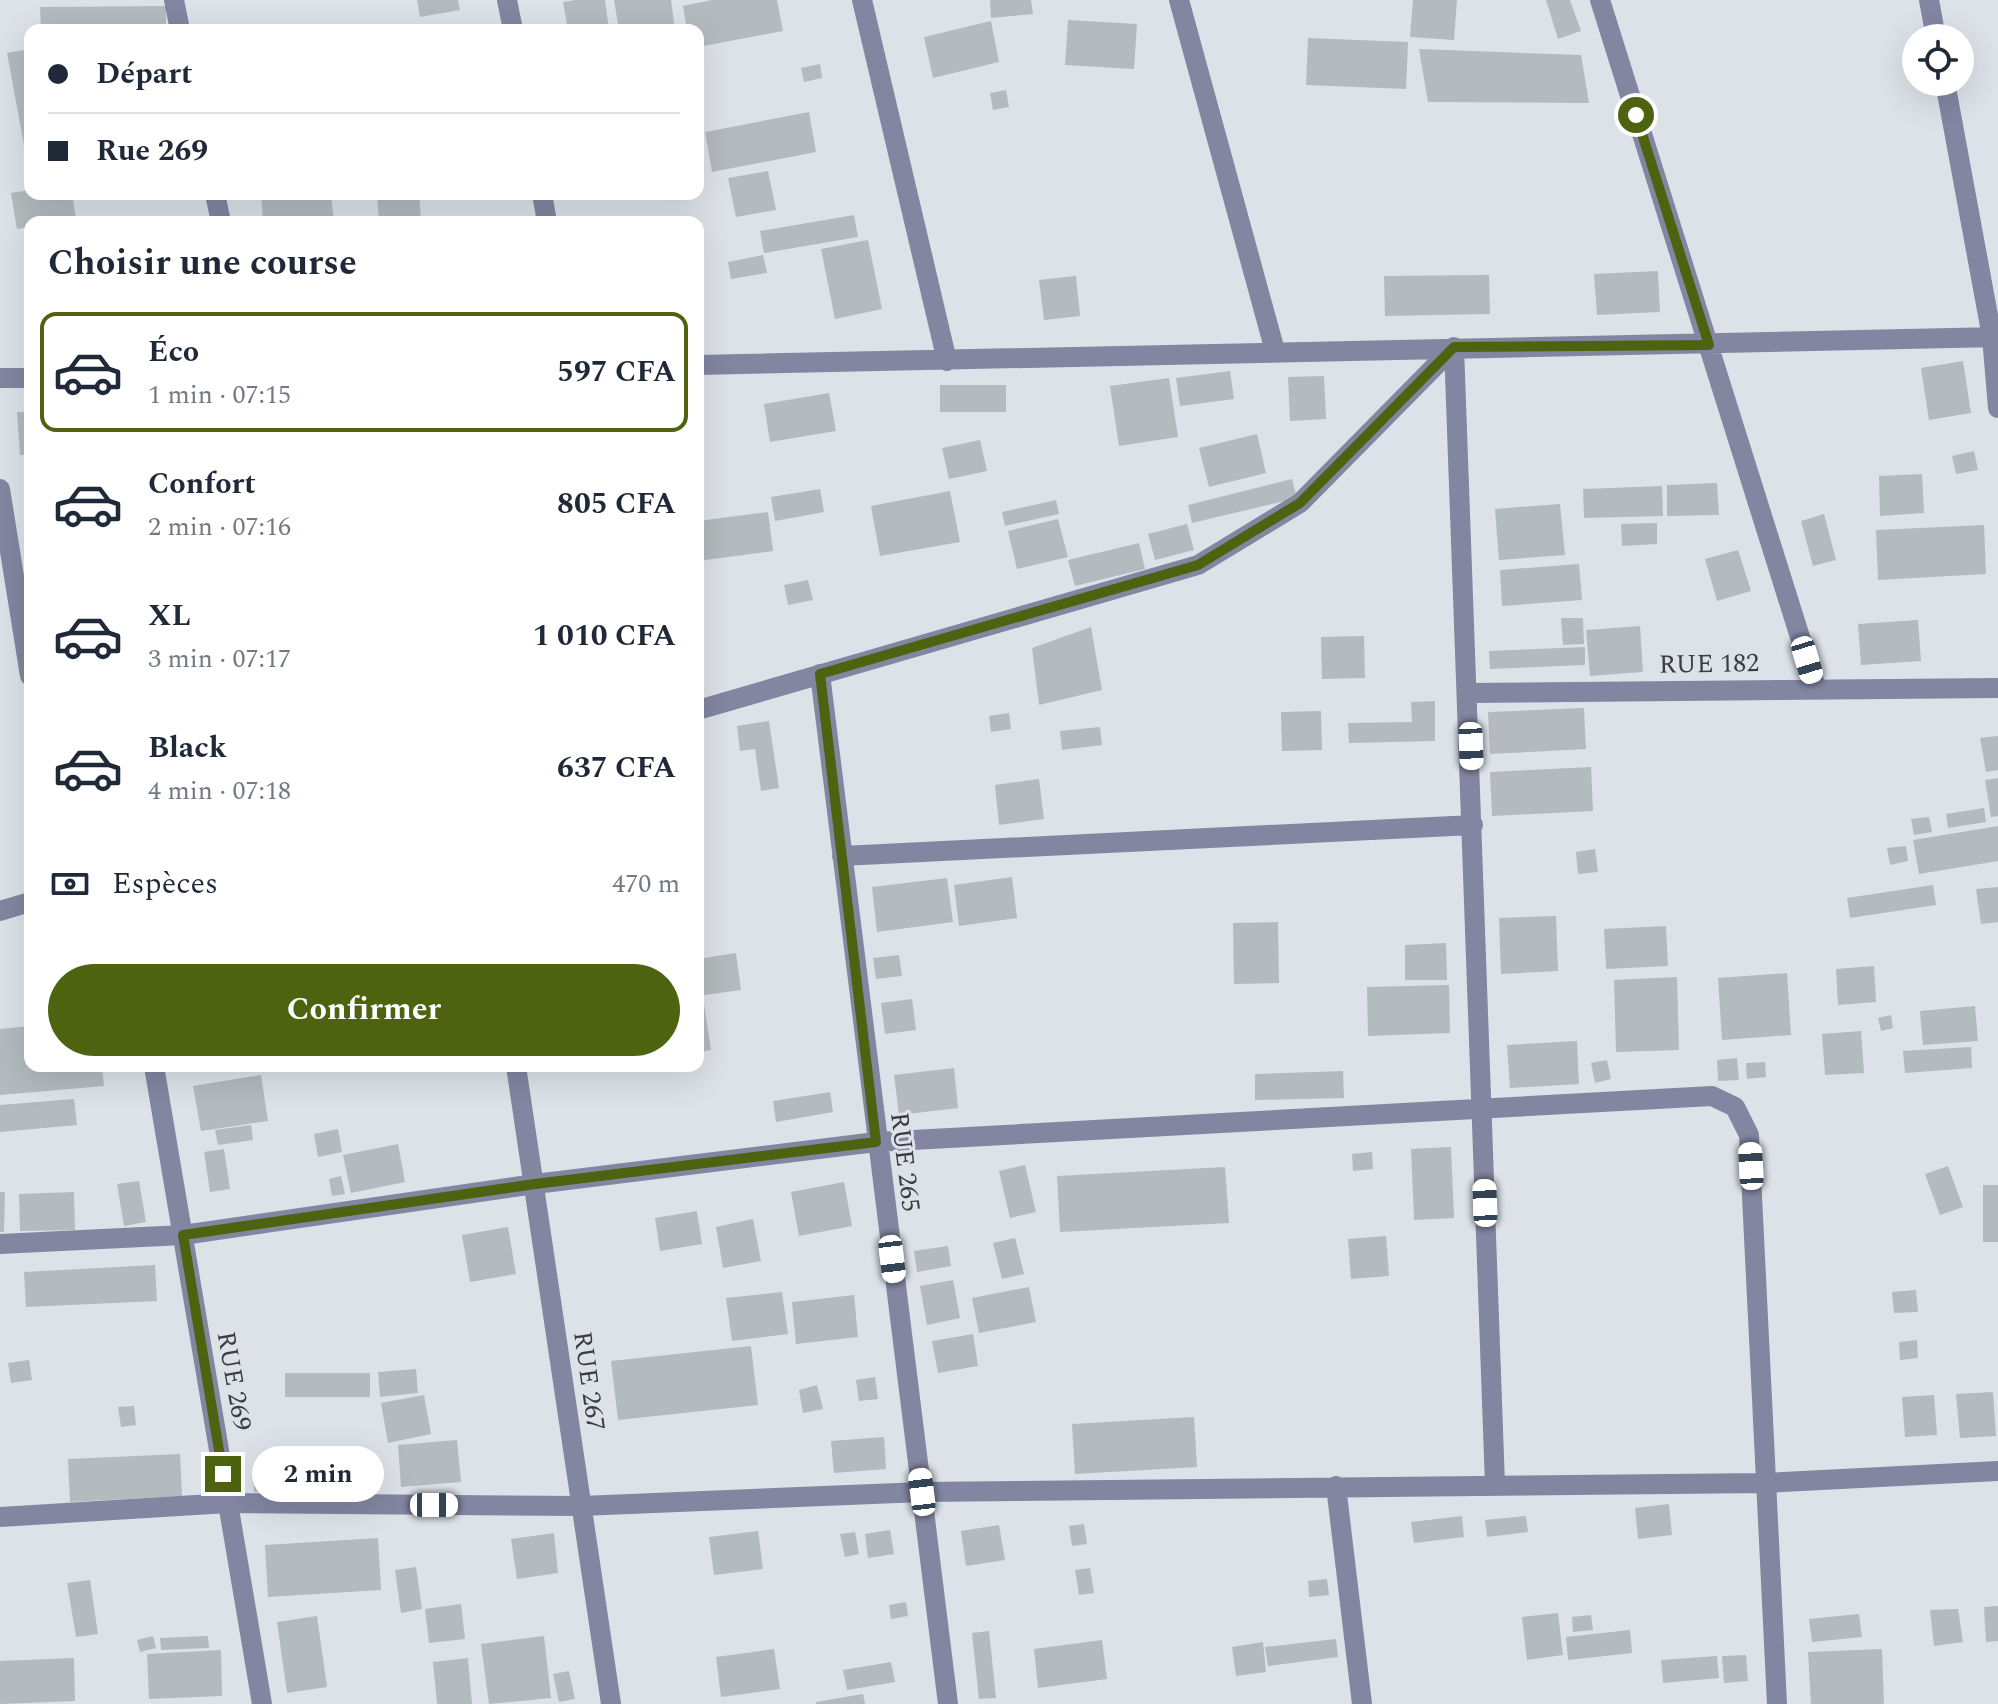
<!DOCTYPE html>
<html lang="fr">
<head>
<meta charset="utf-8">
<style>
	:root { --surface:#fff; --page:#f2f2f3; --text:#1f2937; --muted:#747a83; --line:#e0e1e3; --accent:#4d630f }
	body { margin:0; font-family:Spectral,serif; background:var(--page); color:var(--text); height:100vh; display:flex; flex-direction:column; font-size:30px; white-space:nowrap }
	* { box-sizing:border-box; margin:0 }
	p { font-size:26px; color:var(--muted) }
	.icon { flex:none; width:44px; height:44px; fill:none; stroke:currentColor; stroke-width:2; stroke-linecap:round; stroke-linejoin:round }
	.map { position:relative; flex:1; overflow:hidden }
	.sheet { position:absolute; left:24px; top:216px; width:680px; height:856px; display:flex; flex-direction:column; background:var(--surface); border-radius:16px; box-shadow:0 8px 32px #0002 }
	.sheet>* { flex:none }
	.top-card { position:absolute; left:24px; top:24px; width:680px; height:176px; border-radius:16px; box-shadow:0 8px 32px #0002; display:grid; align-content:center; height:176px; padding:0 24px; background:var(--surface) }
	.fabs { position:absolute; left:1902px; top:24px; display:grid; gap:16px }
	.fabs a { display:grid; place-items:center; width:72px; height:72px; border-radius:50%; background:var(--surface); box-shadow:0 8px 32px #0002; font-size:40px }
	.end { position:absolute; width:36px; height:36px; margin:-18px; border:10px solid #4d630f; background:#fff; box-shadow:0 0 0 4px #fff }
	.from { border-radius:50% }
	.bubble { position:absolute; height:56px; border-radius:28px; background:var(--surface); box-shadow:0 8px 32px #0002; font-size:26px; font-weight:700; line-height:56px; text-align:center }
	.car { position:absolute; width:24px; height:48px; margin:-24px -12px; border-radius:10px; box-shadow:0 0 6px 2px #0007; background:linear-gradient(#fff 24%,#345 0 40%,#fff 0 76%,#345 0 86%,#fff 0) }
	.top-card b { display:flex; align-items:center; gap:28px; height:76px; font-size:30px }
	.top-card b+b { border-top:2px solid var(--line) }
	.top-card i { width:20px; height:20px; background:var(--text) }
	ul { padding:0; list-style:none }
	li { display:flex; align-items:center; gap:24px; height:120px; margin:0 16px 12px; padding:0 8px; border:4px solid transparent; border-radius:16px }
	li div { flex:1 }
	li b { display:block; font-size:30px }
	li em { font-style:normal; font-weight:700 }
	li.on { border-color:var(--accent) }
	li>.icon { width:72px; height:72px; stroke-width:1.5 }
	h2 { padding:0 24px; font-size:36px; line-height:96px }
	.pay { display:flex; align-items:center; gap:20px; height:88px; padding:0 24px; font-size:30px }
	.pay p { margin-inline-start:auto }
	.cta { display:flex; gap:16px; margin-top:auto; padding:16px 24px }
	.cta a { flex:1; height:92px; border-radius:48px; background:var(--accent); color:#fff; font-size:32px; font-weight:700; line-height:92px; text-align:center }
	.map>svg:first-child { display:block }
	.building { fill:#b3bbbf }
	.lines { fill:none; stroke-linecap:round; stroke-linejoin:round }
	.minor { stroke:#8386a1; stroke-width:20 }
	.route { stroke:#4d630f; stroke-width:10 }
	.labels { text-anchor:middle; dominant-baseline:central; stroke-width:6; stroke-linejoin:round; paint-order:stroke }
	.street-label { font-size:26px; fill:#3b3d40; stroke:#dde2e9 }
</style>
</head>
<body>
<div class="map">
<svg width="1998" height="1704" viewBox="0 0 1998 1704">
	<rect width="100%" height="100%" fill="#dde2e9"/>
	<path class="building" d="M 417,0 L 458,0 L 460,10 L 420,17 Z
		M 576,0 L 605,0 L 609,30 L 568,30 L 563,2 Z
		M 614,0 L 671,0 L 675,30 L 619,30 Z
		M 712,0 L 777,0 L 783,31 L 698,47 L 698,30 L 687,30 L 683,6 Z
		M 990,0 L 1031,0 L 1033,14 L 991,18 Z
		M 1413,0 L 1457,0 L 1454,40 L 1410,37 Z
		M 1546,0 L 1570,0 L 1581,31 L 1558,39 Z
		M 166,6 L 166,30 L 41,30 L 40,7 Z
		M 1068,20 L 1137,24 L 1134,69 L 1065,65 Z
		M 991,21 L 999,62 L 933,78 L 924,37 Z
		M 1308,38 L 1408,42 L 1406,89 L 1306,85 Z
		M 30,49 L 30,167 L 28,167 L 7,53 Z
		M 1419,49 L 1581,55 L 1589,103 L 1428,102 Z
		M 820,64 L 822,78 L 804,82 L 801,68 Z
		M 1006,90 L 1009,107 L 993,110 L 990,93 Z
		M 809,112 L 816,152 L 712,172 L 705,132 Z
		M 768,171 L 776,210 L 736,217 L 728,178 Z
		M 30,190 L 30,194 L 72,194 L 76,219 L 30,222 L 30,227 L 17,229 L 11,193 Z
		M 261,194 L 331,194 L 334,222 L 263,222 Z
		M 377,194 L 419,194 L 421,219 L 379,222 Z
		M 854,215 L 858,237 L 764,253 L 760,231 Z
		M 868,240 L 882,309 L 835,319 L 821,249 Z
		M 763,255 L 767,273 L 731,279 L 728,262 Z
		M 1658,271 L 1660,312 L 1597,315 L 1594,274 Z
		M 1489,275 L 1490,314 L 1385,316 L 1384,276 Z
		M 1076,276 L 1080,316 L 1044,320 L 1039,280 Z
		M 1963,361 L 1971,413 L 1929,420 L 1921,368 Z
		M 1230,371 L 1234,399 L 1180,406 L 1176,378 Z
		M 1324,376 L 1326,419 L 1290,421 L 1288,377 Z
		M 1169,378 L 1178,437 L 1119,446 L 1110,386 Z
		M 940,385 L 1006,385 L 1006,412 L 940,412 Z
		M 829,393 L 836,431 L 770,442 L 764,404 Z
		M 17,412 L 30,412 L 30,454 L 20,455 Z
		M 1257,434 L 1266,473 L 1209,487 L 1199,448 Z
		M 980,440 L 987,471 L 949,479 L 942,448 Z
		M 1974,451 L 1978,470 L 1956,474 L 1952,456 Z
		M 1922,474 L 1924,513 L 1880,516 L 1879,476 Z
		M 1292,479 L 1297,498 L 1192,523 L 1188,505 Z
		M 1717,483 L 1719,515 L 1667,516 L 1667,485 Z
		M 1662,486 L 1663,516 L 1584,518 L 1583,489 Z
		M 820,489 L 824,512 L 775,521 L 771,497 Z
		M 950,491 L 960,542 L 880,556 L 871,506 Z
		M 1056,500 L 1059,514 L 1005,526 L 1002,512 Z
		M 1560,504 L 1565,555 L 1499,560 L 1495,509 Z
		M 768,512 L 773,551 L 698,561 L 698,521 Z
		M 1824,514 L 1836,560 L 1813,566 L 1801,521 Z
		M 1058,519 L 1068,557 L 1017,569 L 1008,531 Z
		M 1657,523 L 1657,544 L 1622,546 L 1621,524 Z
		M 1187,524 L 1194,550 L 1155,560 L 1148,534 Z
		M 1984,525 L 1986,574 L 1878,580 L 1876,530 Z
		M 1139,543 L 1145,569 L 1075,586 L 1068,560 Z
		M 1738,550 L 1751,591 L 1717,601 L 1705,559 Z
		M 1579,564 L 1582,600 L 1502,606 L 1500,570 Z
		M 808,580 L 813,600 L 788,605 L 784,585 Z
		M 1561,618 L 1583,618 L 1584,644 L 1563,645 Z
		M 1918,620 L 1921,661 L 1861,665 L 1858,624 Z
		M 1640,626 L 1643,672 L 1590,676 L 1586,630 Z
		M 1091,627 L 1102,690 L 1039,705 L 1032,648 Z
		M 1364,636 L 1365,678 L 1322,679 L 1321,637 Z
		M 1585,647 L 1585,665 L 1490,669 L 1489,651 Z
		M 1435,701 L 1435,741 L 1349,743 L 1348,723 L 1412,722 L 1411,702 Z
		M 1584,708 L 1586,749 L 1490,754 L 1488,712 Z
		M 1321,711 L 1322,750 L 1282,751 L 1281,712 Z
		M 1009,713 L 1011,729 L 991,732 L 989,716 Z
		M 769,721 L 779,788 L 761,791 L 755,749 L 740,751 L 737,726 Z
		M 1100,727 L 1102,745 L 1062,750 L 1060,731 Z
		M 1998,736 L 1998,770 L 1986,772 L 1980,738 Z
		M 1591,767 L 1593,811 L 1492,816 L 1490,772 Z
		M 1998,778 L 1998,816 L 1991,817 L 1985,780 Z
		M 1039,779 L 1044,819 L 999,825 L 995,785 Z
		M 1984,808 L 1986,822 L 1948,828 L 1946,814 Z
		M 1929,817 L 1932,832 L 1914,835 L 1911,819 Z
		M 1998,826 L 1998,861 L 1919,874 L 1913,840 Z
		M 1906,846 L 1908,861 L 1890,865 L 1887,848 Z
		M 1595,849 L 1598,872 L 1578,874 L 1576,852 Z
		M 1012,877 L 1017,918 L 959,926 L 954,885 Z
		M 947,878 L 953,922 L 877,932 L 872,887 Z
		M 1933,885 L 1936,905 L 1850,918 L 1847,898 Z
		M 1998,887 L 1998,922 L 1981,924 L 1976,889 Z
		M 1556,916 L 1558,971 L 1501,974 L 1499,918 Z
		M 1278,922 L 1279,983 L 1234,984 L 1233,923 Z
		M 1666,926 L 1668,966 L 1606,969 L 1604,929 Z
		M 1446,943 L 1447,980 L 1405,980 L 1405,945 Z
		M 736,953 L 741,990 L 698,996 L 698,959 Z
		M 899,955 L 902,976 L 876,979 L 873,958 Z
		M 1874,966 L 1876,1002 L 1838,1005 L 1836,969 Z
		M 1787,973 L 1791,1035 L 1722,1040 L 1718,978 Z
		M 1677,977 L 1679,1050 L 1616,1052 L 1614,980 Z
		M 1449,985 L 1450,1033 L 1368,1036 L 1367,987 Z
		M 912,999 L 916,1030 L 885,1034 L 881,1003 Z
		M 704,1004 L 711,1050 L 698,1052 L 698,1005 Z
		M 1975,1006 L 1978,1041 L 1923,1045 L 1920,1011 Z
		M 1891,1015 L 1893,1028 L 1881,1031 L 1878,1018 Z
		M 30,1026 L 30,1066 L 102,1066 L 104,1086 L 0,1095 L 0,1029 Z
		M 1861,1031 L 1864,1073 L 1825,1075 L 1822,1034 Z
		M 1577,1041 L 1579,1084 L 1510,1088 L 1507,1045 Z
		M 1971,1047 L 1972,1068 L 1905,1073 L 1903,1051 Z
		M 1737,1058 L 1739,1080 L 1718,1081 L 1717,1060 Z
		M 1607,1060 L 1611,1079 L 1595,1083 L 1591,1063 Z
		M 1765,1062 L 1766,1077 L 1747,1079 L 1746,1063 Z
		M 954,1068 L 958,1108 L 899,1115 L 894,1075 Z
		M 1343,1071 L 1344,1098 L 1255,1100 L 1255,1074 Z
		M 261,1075 L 268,1121 L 201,1131 L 193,1086 Z
		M 830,1092 L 833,1112 L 776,1122 L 773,1101 Z
		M 74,1099 L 77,1125 L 0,1132 L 0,1105 Z
		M 251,1125 L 253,1140 L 218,1145 L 215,1130 Z
		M 338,1129 L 342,1152 L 318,1157 L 314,1134 Z
		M 398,1144 L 405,1182 L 351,1193 L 343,1155 Z
		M 1451,1147 L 1454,1218 L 1414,1220 L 1411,1149 Z
		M 224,1149 L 230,1189 L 210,1192 L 204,1152 Z
		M 1372,1152 L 1373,1169 L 1353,1171 L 1352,1154 Z
		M 1025,1165 L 1036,1212 L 1010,1218 L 999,1171 Z
		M 1948,1166 L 1963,1207 L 1940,1215 L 1925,1174 Z
		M 1225,1167 L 1229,1223 L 1060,1232 L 1057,1176 Z
		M 341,1176 L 345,1194 L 332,1196 L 329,1179 Z
		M 139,1181 L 146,1222 L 124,1226 L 117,1184 Z
		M 844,1182 L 852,1226 L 799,1236 L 791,1192 Z
		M 1983,1185 L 1998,1185 L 1998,1242 L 1983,1242 Z
		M 0,1192 L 5,1192 L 4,1232 L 0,1232 Z
		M 74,1192 L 75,1230 L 20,1231 L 19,1194 Z
		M 697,1211 L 702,1244 L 660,1251 L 655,1218 Z
		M 753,1219 L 761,1261 L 723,1268 L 716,1227 Z
		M 508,1227 L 516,1274 L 470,1282 L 462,1235 Z
		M 1386,1236 L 1389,1276 L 1351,1279 L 1348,1239 Z
		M 1015,1238 L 1024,1274 L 1002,1279 L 993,1243 Z
		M 948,1246 L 951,1266 L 917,1272 L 914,1251 Z
		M 155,1265 L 157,1301 L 26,1307 L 24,1272 Z
		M 953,1280 L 960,1318 L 927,1325 L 920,1286 Z
		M 1029,1287 L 1036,1322 L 979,1333 L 972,1298 Z
		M 1916,1290 L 1918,1312 L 1894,1313 L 1892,1292 Z
		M 782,1292 L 788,1334 L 732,1341 L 726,1298 Z
		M 854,1295 L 858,1337 L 796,1344 L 792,1302 Z
		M 973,1334 L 978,1366 L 938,1373 L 932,1341 Z
		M 1917,1340 L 1918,1358 L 1900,1360 L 1899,1342 Z
		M 751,1346 L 758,1405 L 618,1420 L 611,1361 Z
		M 29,1360 L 32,1380 L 11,1383 L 8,1363 Z
		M 416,1369 L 418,1393 L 380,1397 L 378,1372 Z
		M 285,1373 L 370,1373 L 370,1397 L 285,1397 Z
		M 875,1377 L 878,1399 L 859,1401 L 856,1380 Z
		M 817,1385 L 823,1409 L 803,1413 L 799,1390 Z
		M 1993,1392 L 1996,1436 L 1960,1438 L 1956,1394 Z
		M 424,1395 L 431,1434 L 388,1443 L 381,1403 Z
		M 1934,1395 L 1937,1435 L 1905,1437 L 1902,1397 Z
		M 134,1406 L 136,1425 L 121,1427 L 118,1407 Z
		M 1194,1417 L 1197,1467 L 1075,1474 L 1072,1424 Z
		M 884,1437 L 886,1469 L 834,1473 L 831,1441 Z
		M 457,1440 L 461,1482 L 401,1487 L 398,1445 Z
		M 180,1454 L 182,1496 L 70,1502 L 68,1459 Z
		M 298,1468 L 299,1490 L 254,1492 L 253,1470 Z
		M 1669,1504 L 1672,1535 L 1638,1539 L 1635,1508 Z
		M 1462,1516 L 1464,1537 L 1414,1543 L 1411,1522 Z
		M 1526,1516 L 1528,1532 L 1487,1537 L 1485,1520 Z
		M 1084,1524 L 1087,1544 L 1072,1546 L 1069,1526 Z
		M 999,1525 L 1005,1560 L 966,1566 L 961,1531 Z
		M 890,1530 L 894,1554 L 868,1558 L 865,1534 Z
		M 758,1531 L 763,1569 L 714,1575 L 709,1537 Z
		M 855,1532 L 859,1554 L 845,1557 L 840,1534 Z
		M 554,1533 L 558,1573 L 517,1579 L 511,1539 Z
		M 378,1538 L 381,1590 L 268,1597 L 265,1545 Z
		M 416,1567 L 422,1609 L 401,1613 L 395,1570 Z
		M 1090,1568 L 1094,1593 L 1079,1595 L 1075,1570 Z
		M 1327,1579 L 1329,1595 L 1309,1597 L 1308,1581 Z
		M 90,1580 L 98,1634 L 76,1637 L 67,1583 Z
		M 906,1602 L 908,1616 L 891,1619 L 889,1605 Z
		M 461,1604 L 465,1639 L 429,1643 L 425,1609 Z
		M 1998,1606 L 1998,1641 L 1986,1642 L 1984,1607 Z
		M 1958,1609 L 1963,1642 L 1934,1646 L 1930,1610 Z
		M 1558,1613 L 1563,1655 L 1527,1660 L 1522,1617 Z
		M 1859,1614 L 1862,1637 L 1812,1642 L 1809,1619 Z
		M 1591,1615 L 1593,1630 L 1573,1632 L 1572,1617 Z
		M 317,1616 L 327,1687 L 287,1693 L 277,1622 Z
		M 1630,1630 L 1632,1653 L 1568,1660 L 1566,1637 Z
		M 989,1631 L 996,1698 L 979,1699 L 972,1633 Z
		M 153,1636 L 156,1648 L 140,1652 L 137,1640 Z
		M 208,1636 L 209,1648 L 161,1650 L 160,1638 Z
		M 544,1636 L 551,1698 L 489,1704 L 481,1644 Z
		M 1336,1639 L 1338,1657 L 1268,1666 L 1265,1647 Z
		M 1102,1640 L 1107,1679 L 1038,1688 L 1034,1649 Z
		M 1263,1642 L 1266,1672 L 1236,1676 L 1232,1647 Z
		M 774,1649 L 780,1689 L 721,1697 L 716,1657 Z
		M 1882,1649 L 1884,1704 L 1811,1704 L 1808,1652 Z
		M 221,1650 L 222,1696 L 149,1699 L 147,1654 Z
		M 1746,1655 L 1748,1681 L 1724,1683 L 1722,1656 Z
		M 1717,1656 L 1719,1678 L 1663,1683 L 1661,1660 Z
		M 74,1658 L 75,1701 L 0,1704 L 0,1661 Z
		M 468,1658 L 472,1704 L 437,1704 L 433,1662 Z
		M 891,1662 L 895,1682 L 847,1690 L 843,1670 Z
		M 569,1671 L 575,1699 L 559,1702 L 553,1674 Z
		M 863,1694 L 865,1704 L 816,1704 L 816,1702 Z"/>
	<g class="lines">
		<path class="minor" d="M 174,0 L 180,30
			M 507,0 L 513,30
			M 862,0 L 947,361
			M 1179,0 L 1275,351
			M 1600,0 L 1816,688
			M 1929,0 L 1936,38
			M 1945,82 L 1992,337 L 1998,408
			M 215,194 L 221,222
			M 542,194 L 547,222
			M 1454,347 L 1495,1485
			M 698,365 L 1998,337
			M 0,378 L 30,378
			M 0,489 L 30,676
			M 820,674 L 948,1704
			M 1469,693 L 1998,688
			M 698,710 L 1198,565 L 1300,503 L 1454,347
			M 842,856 L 1473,825
			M 0,911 L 30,902
			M 154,1066 L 262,1704
			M 516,1066 L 611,1704
			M 0,1244 L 183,1235 L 535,1184 L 876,1142 L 1712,1096 L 1735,1107 L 1749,1135 L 1777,1704
			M 1336,1486 L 1362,1704
			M 0,1517 L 228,1503 L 581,1506 L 922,1492 L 1764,1483 L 1998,1471"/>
	</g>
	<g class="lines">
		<path class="route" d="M 223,1474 L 183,1235 L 535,1184 L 876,1142 L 820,674 L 1198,565 L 1300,503 L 1454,347 L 1709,345 L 1636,115"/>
	</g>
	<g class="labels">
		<g class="street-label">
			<text transform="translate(1709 664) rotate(-1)">RUE 182</text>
			<text transform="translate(905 1162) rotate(83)">RUE 265</text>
			<text transform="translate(234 1381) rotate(80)">RUE 269</text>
			<text transform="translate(589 1381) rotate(82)">RUE 267</text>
		</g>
	</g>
</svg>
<div class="fabs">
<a><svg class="icon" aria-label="locate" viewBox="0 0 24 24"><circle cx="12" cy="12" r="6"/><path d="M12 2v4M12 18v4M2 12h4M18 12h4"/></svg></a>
</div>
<i class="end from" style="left:1636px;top:115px"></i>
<i class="end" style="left:223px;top:1474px"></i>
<div class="bubble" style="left:252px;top:1446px;width:132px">2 min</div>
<i class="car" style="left:1807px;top:660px;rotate:163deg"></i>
<i class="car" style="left:1471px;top:746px;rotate:178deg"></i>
<i class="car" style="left:1751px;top:1166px;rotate:357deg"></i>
<i class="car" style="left:1485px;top:1203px;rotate:358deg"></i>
<i class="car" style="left:892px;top:1259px;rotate:173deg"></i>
<i class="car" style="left:922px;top:1492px;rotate:353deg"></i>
<i class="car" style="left:434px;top:1505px;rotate:90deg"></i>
<div class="top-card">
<b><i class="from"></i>Départ</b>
<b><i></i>Rue 269</b>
</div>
<section class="sheet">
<h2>Choisir une course</h2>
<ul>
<li class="on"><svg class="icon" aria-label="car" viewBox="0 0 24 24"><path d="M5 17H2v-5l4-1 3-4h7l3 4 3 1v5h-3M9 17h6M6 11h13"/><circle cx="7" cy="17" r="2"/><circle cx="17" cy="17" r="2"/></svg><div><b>Éco</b><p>1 min · 07:15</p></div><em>597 CFA</em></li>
<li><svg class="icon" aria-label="car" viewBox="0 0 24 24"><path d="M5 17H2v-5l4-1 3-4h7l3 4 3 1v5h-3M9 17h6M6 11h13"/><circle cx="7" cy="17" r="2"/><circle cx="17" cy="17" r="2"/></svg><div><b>Confort</b><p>2 min · 07:16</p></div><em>805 CFA</em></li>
<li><svg class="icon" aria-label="car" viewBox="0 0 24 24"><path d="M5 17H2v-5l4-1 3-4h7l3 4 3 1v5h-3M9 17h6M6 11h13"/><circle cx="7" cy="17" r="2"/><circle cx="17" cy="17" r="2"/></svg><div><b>XL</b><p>3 min · 07:17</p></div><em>1 010 CFA</em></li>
<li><svg class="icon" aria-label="car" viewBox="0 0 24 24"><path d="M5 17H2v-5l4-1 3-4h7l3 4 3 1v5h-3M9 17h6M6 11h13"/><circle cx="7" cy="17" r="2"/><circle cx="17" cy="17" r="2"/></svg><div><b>Black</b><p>4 min · 07:18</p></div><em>637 CFA</em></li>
</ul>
<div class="pay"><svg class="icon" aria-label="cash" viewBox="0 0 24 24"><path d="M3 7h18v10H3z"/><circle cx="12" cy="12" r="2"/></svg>Espèces<p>470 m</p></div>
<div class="cta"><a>Confirmer</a></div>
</section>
</div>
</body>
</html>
